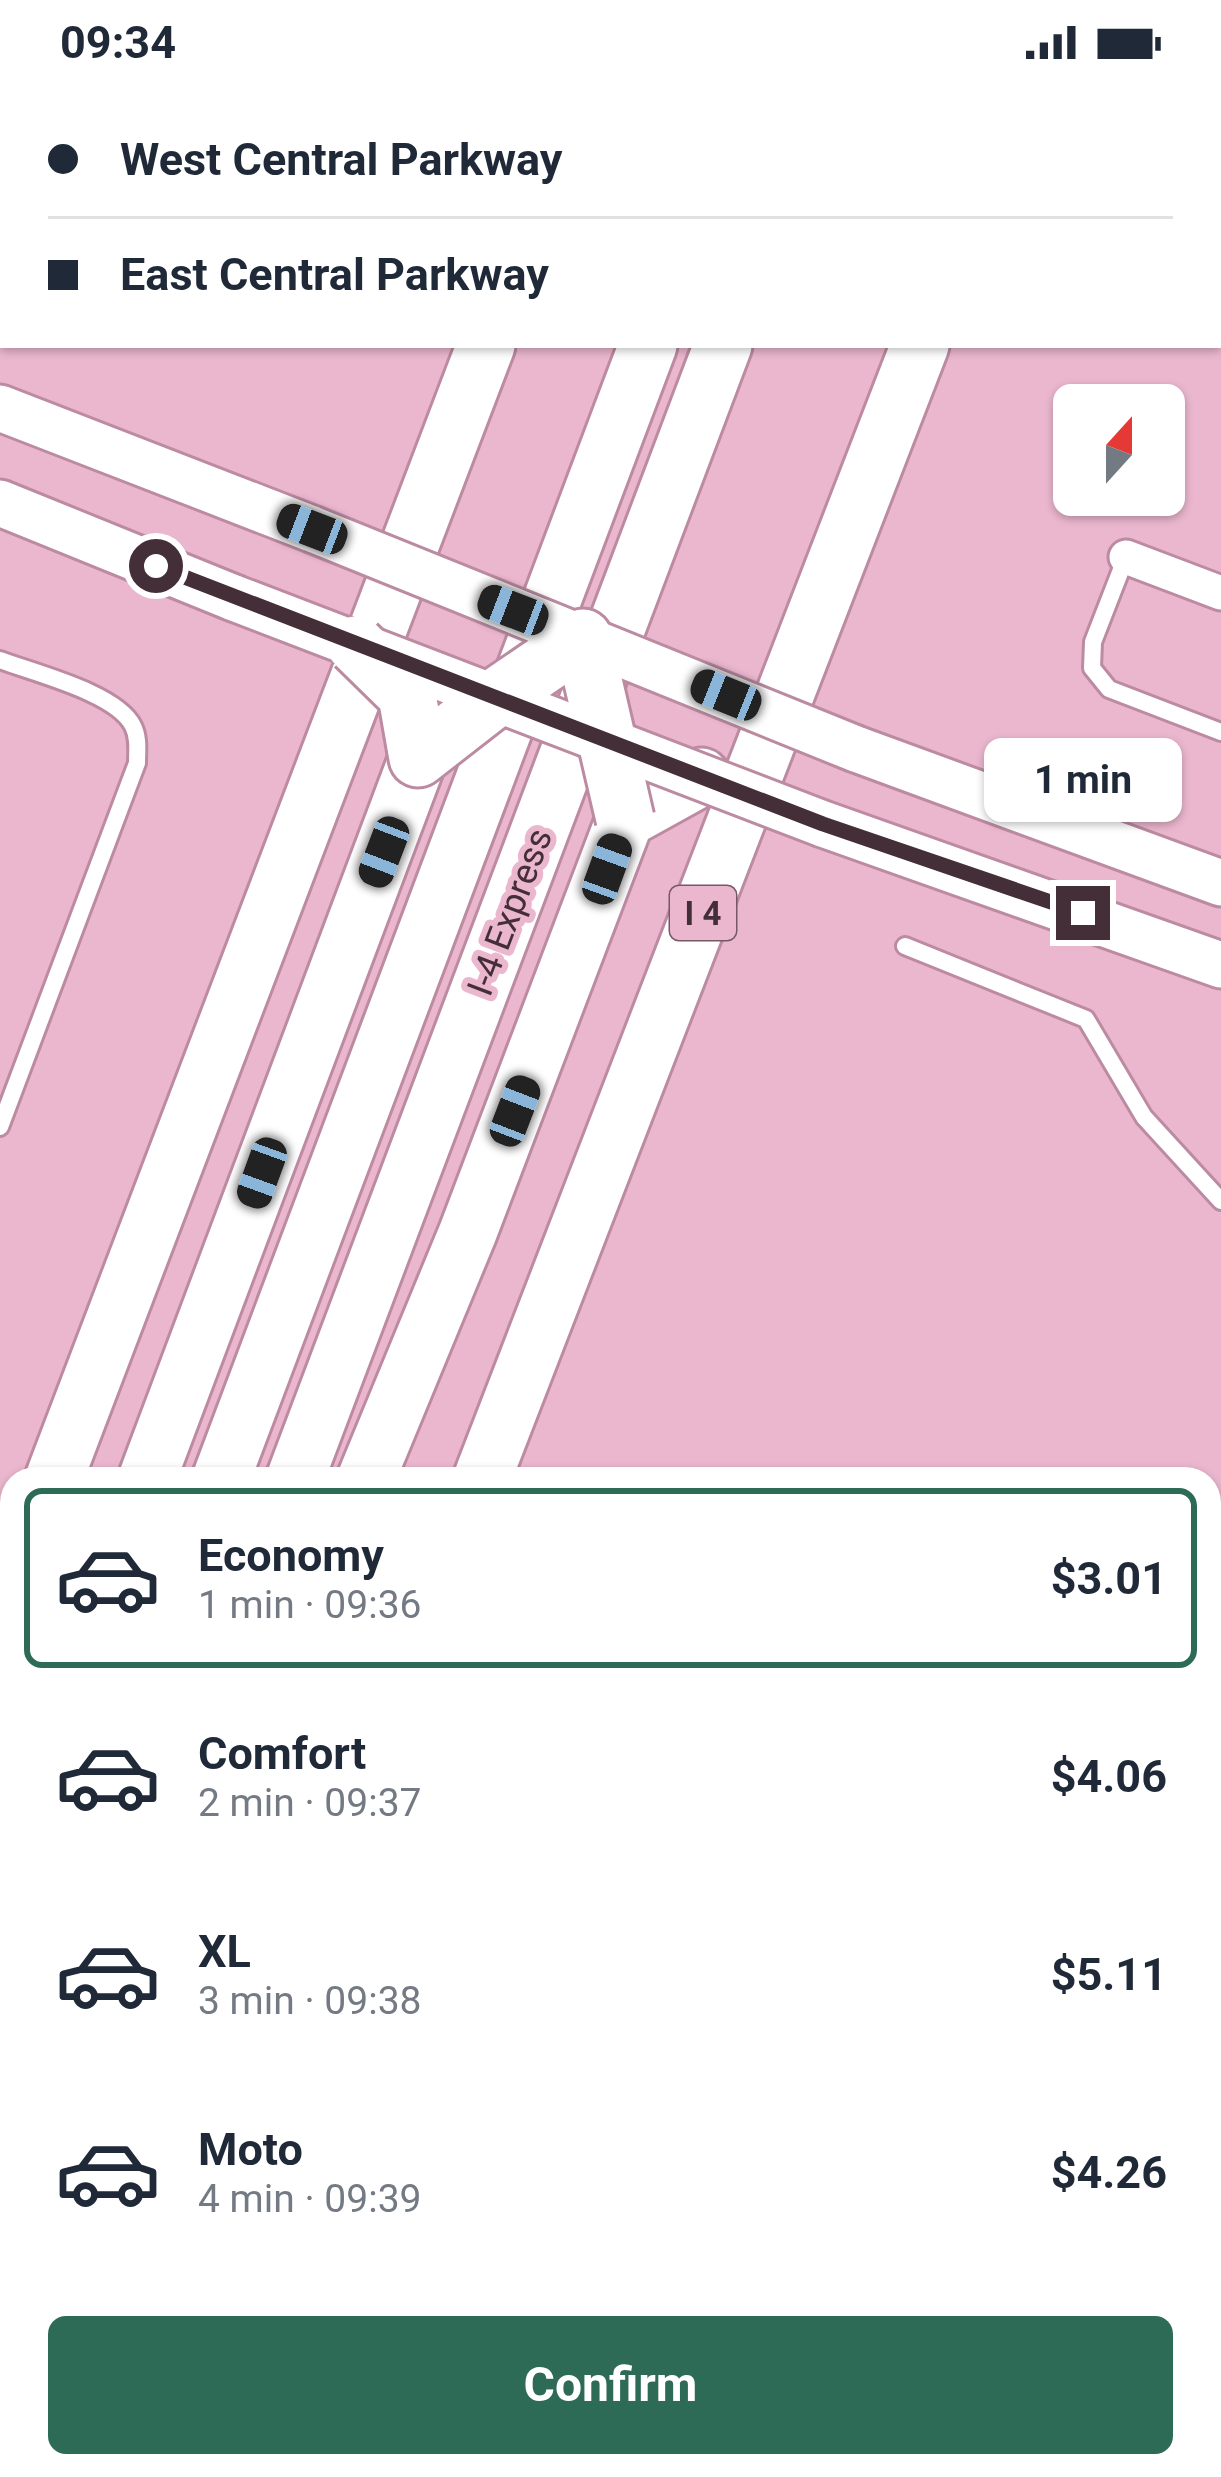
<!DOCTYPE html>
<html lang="en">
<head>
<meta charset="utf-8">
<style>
	:root { --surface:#fff; --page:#f6f6f7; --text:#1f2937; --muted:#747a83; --line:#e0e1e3; --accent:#2e6b57 }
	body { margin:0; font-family:Roboto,sans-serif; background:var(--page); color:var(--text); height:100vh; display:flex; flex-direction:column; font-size:45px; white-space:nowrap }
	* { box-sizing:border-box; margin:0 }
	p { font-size:39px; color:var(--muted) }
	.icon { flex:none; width:66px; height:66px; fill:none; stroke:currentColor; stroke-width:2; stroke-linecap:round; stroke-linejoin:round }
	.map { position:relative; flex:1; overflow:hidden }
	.drawer { position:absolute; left:0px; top:1383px; width:1221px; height:1011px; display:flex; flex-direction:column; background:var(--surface); border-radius:36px 36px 0 0; box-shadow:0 3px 9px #0004 }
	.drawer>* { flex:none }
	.top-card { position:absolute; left:0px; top:0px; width:1221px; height:264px; box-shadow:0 3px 9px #0004; display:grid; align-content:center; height:264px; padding:0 48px; background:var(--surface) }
	.needle { width:78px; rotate:21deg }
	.fabs { position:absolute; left:1053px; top:300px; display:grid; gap:24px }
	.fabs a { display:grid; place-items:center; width:132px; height:132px; border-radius:18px; background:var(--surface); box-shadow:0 3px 9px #0004; font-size:60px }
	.end { position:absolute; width:54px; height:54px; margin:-27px; border:15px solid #442f39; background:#fff; box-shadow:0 0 0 6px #fff }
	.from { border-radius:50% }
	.bubble { position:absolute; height:84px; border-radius:18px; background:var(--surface); box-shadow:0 3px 9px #0004; font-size:39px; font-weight:700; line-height:84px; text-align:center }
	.car { position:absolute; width:36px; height:72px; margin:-36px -18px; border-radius:15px; box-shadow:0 0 9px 3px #0007; background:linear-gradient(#222 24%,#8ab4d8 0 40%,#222 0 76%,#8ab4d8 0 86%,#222 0) }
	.top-card b { display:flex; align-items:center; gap:42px; height:114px; font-size:45px }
	.top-card b+b { border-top:3px solid var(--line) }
	.top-card i { width:30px; height:30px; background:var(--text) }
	ul { padding:21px 0 0; list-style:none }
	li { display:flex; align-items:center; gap:36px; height:180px; margin:0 24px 18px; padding:0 24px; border:6px solid transparent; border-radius:18px }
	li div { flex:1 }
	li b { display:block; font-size:45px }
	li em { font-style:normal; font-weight:700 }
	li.selected { border-color:var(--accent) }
	li>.icon { width:108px; height:108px; stroke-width:1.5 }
	.action { display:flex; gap:24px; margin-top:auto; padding:24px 48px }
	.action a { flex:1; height:138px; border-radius:18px; background:var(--accent); color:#fff; font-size:48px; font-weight:700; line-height:138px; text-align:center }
	.status { display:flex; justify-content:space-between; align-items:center; height:84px; padding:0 60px; background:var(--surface); direction:ltr }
	.status svg { height:33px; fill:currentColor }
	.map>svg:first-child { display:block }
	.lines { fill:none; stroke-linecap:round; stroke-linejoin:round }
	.service-casing { stroke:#bc8ba2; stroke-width:22 }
	.minor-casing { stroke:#bc8ba2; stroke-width:39 }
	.secondary-casing { stroke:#bc8ba2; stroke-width:51 }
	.motorway-casing { stroke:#bc8ba2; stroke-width:63 }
	.service { stroke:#fff; stroke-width:16 }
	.minor { stroke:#fff; stroke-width:33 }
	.secondary { stroke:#fff; stroke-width:45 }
	.motorway { stroke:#fff; stroke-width:57 }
	.secondary-bridge-casing { stroke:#bc8ba2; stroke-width:51; stroke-linecap:butt }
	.motorway-bridge-casing { stroke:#bc8ba2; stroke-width:63; stroke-linecap:butt }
	.secondary-bridge { stroke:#fff; stroke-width:45 }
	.motorway-bridge { stroke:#fff; stroke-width:57 }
	.route { stroke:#442f39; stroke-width:15 }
	.labels { text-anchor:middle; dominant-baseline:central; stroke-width:12; stroke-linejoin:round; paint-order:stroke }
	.shield { fill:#ebb7cf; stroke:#765866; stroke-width:3 }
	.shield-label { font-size:33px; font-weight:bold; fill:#442f39 }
	.street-label { font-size:36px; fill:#442f39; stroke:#ebb7cf }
</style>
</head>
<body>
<div class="status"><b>09:34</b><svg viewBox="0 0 49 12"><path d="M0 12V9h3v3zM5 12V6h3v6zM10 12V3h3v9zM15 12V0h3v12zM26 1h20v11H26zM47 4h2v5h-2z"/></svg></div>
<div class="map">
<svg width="1221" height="2393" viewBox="0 0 1221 2393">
	<rect width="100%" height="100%" fill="#ebb7cf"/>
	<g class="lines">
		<g class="service-casing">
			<path id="service" d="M 1126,473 L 1093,558 L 1092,584 L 1109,605 L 1221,648
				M 0,576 C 34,589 117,609 133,642 C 139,654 137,667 137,679 L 0,1043
				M 905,862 L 1086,935 L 1144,1033 L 1221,1117
				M 1209,1668 L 1221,1636"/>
		</g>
		<g class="minor-casing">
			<path id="minor" d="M 1218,188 L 1221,189
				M 1126,473 L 1221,509
				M 1209,2133 L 1221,2130
				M 902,2393 L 903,2382"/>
		</g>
		<g class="secondary-casing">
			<path id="secondary" d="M 0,324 L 312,445
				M 0,419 L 234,514
				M 856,665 L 1221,799
				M 823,740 L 1221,881"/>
		</g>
		<g class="motorway-casing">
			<path id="motorway" d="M 582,3 L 583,0
				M 747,3 L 748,0
				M 820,3 L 821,0
				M 1018,3 L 1019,0
				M 54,1395 L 486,261
				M 147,1395 L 418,674
				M 221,1395 L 648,261
				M 295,1395 L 723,261
				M 366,1395 L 468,1148 L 625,735 L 701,693
				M 482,1395 L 920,261
				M 0,1536 L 12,1505
				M 0,1786 L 12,1754
				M 0,1989 L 12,1956
				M 0,2175 L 12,2144
				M 0,2343 L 12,2315
				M 85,2393 L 90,2382"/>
		</g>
		<use href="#service" class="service"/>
		<use href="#minor" class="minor"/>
		<use href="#secondary" class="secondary"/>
		<use href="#motorway" class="motorway"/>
		<g class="secondary-bridge-casing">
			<path id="secondary-bridge" d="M 312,445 L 856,665
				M 234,514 L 823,740"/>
		</g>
		<g class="motorway-bridge-casing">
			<path id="motorway-bridge" d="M 356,561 L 407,611 L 418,674 L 495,614 L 583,554 L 625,735"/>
		</g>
		<use href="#secondary-bridge" class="secondary-bridge"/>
		<use href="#motorway-bridge" class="motorway-bridge"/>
	</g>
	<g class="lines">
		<path class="route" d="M 156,482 L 823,740 L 1083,829"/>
	</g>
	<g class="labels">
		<rect class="shield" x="670" y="802" width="66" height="54" rx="9"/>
		<g class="shield-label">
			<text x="703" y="829">I 4</text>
		</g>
		<g class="street-label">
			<text transform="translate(510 828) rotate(-69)">I-4 Express</text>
		</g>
	</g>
</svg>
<div class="fabs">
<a><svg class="needle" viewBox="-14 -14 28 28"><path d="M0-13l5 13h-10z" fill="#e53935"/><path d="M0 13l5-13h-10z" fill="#747a83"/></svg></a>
</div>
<i class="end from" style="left:156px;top:482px"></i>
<i class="end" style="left:1083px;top:829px"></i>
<div class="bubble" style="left:984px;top:654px;width:198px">1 min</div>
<i class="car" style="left:312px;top:445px;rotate:291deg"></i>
<i class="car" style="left:513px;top:526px;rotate:291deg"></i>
<i class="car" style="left:726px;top:611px;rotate:292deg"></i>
<i class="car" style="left:384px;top:768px;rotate:201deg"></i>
<i class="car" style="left:607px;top:785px;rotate:20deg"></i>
<i class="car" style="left:515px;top:1027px;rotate:21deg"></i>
<i class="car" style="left:262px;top:1089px;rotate:200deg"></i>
<div class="top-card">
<b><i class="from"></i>West Central Parkway</b>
<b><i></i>East Central Parkway</b>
</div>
<section class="drawer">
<ul>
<li class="selected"><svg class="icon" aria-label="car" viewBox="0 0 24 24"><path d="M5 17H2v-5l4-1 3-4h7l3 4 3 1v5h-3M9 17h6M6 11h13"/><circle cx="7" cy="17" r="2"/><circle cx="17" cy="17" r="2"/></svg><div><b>Economy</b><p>1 min · 09:36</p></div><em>$3.01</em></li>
<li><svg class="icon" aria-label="car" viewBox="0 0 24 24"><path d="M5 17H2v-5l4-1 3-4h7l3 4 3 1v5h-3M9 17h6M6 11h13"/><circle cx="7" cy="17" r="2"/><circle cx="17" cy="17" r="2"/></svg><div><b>Comfort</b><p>2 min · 09:37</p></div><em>$4.06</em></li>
<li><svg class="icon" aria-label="car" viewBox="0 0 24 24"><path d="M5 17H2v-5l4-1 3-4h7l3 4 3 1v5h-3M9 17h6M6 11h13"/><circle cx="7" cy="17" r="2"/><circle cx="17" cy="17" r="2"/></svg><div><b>XL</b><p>3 min · 09:38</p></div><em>$5.11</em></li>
<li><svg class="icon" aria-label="car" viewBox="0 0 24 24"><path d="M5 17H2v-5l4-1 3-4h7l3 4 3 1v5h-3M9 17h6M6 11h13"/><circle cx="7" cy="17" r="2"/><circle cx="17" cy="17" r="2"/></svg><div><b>Moto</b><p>4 min · 09:39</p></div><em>$4.26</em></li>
</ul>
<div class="action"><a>Confirm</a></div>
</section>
</div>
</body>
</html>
